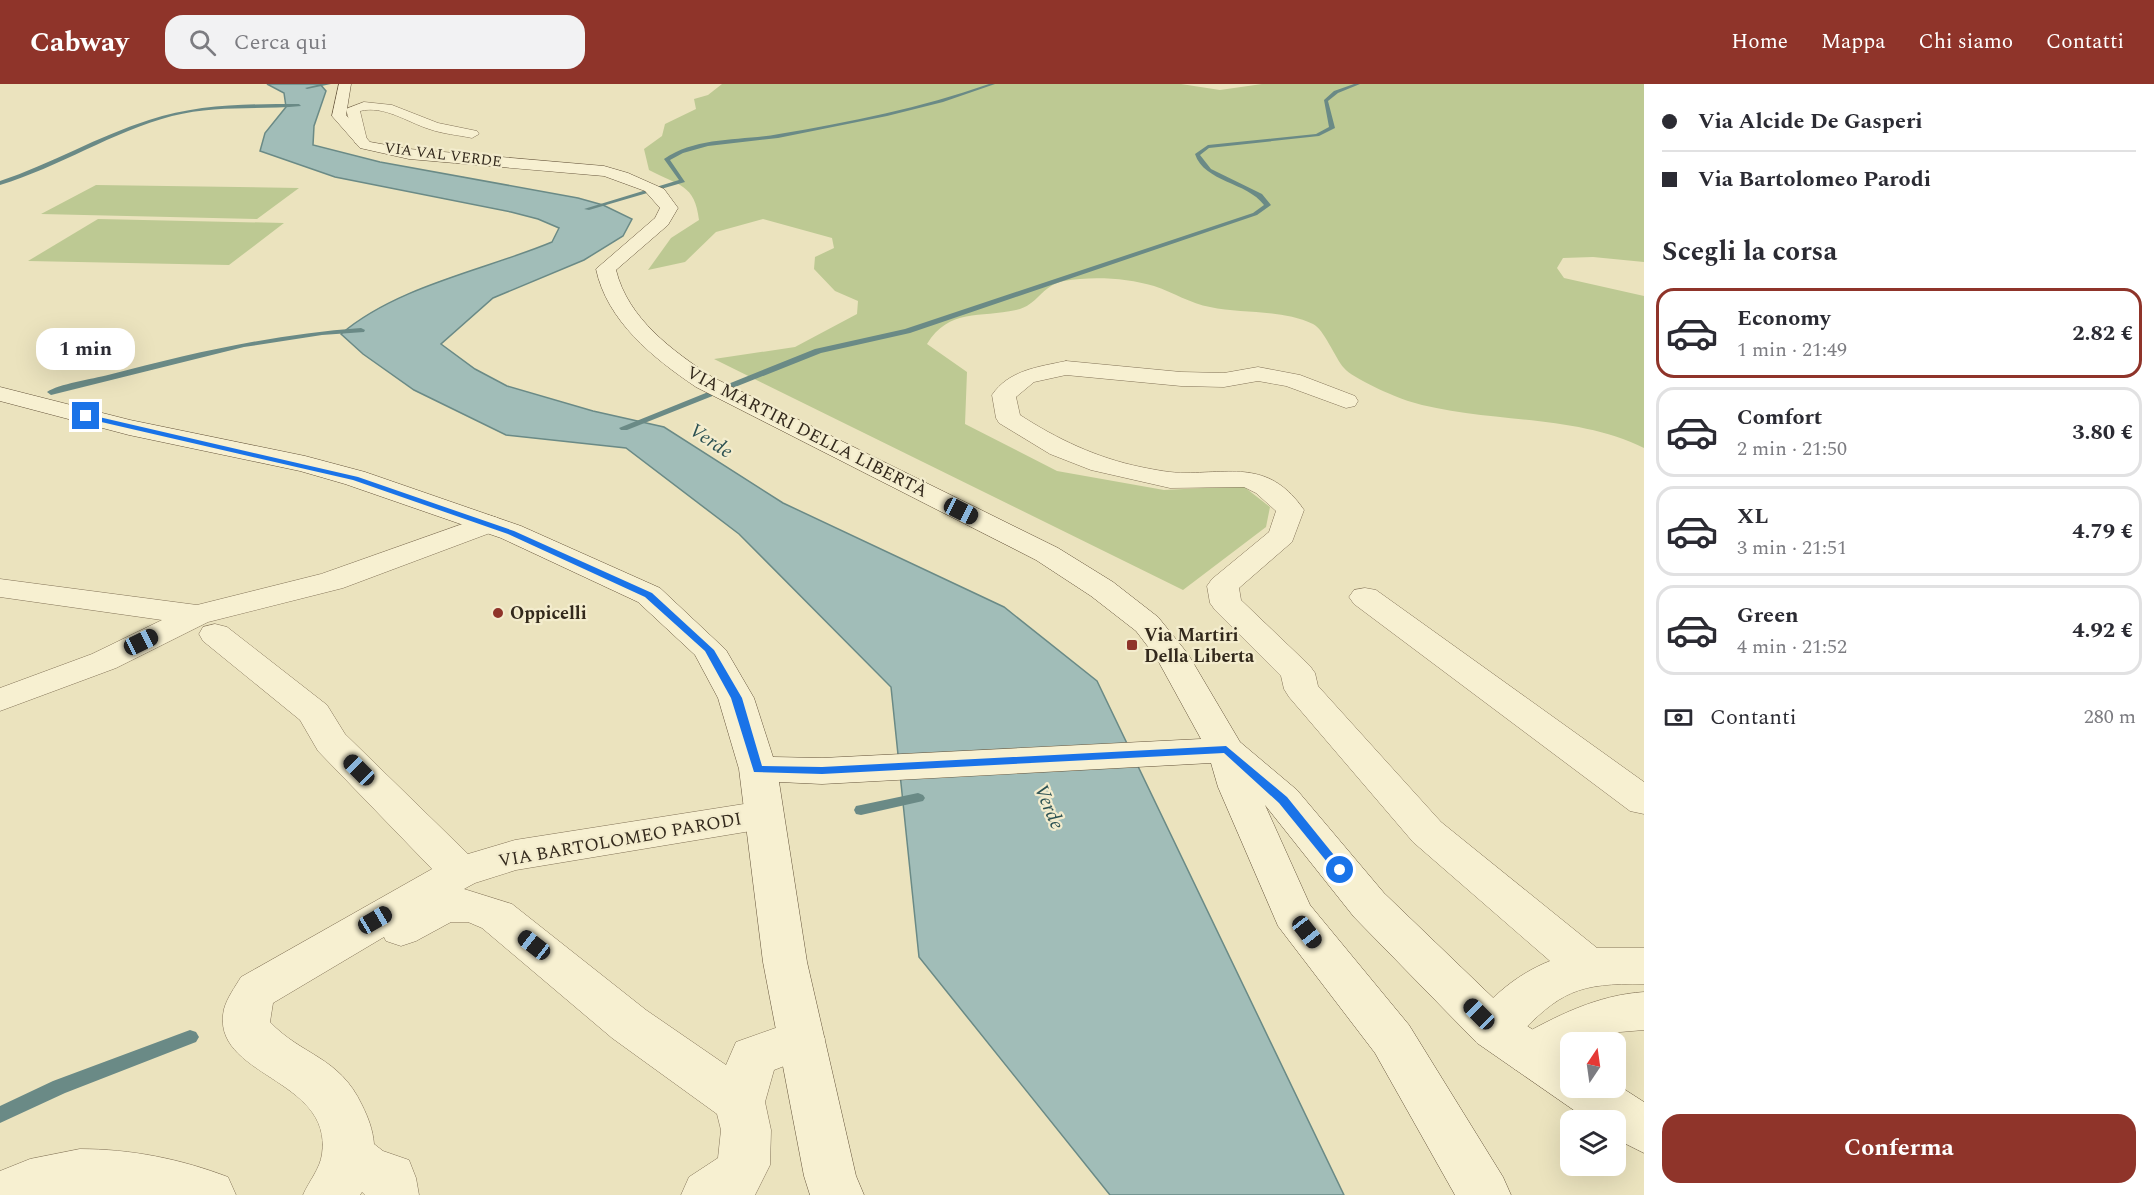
<!DOCTYPE html>
<html lang="it">
<head>
<meta charset="utf-8">
<style>
	:root { --surface:#fff; --page:#f2f2f3; --text:#2b2b33; --muted:#7c7c81; --line:#e1e1e2; --accent:#8f342a }
	body { margin:0; font-family:Spectral,serif; background:var(--page); color:var(--text); height:100vh; display:flex; flex-direction:column; font-size:22px; white-space:nowrap }
	* { box-sizing:border-box; margin:0 }
	p { font-size:20px; color:var(--muted) }
	.icon { flex:none; width:33px; height:33px; fill:none; stroke:currentColor; stroke-width:2; stroke-linecap:round; stroke-linejoin:round }
	.map { position:relative; flex:1; overflow:hidden }
	.drawer { display:flex; flex-direction:column; background:var(--surface); width:510px }
	.drawer>* { flex:none }
	.top-card { display:grid; align-content:center; height:132px; padding:0 18px; background:var(--surface) }
	.needle { width:39px; rotate:13deg }
	.tools { position:absolute; left:1560px; top:948px; display:grid; gap:12px }
	.tools a { display:grid; place-items:center; width:66px; height:66px; border-radius:12px; background:var(--surface); box-shadow:0 6px 24px #0002; font-size:30px }
	.end { position:absolute; width:27px; height:27px; margin:-14px; border:8px solid #1a73e8; background:#fff; box-shadow:0 0 0 3px #fff }
	.from { border-radius:50% }
	.bubble { position:absolute; height:42px; border-radius:18px; background:var(--surface); box-shadow:0 6px 24px #0002; font-size:20px; font-weight:700; line-height:42px; text-align:center }
	.car { position:absolute; width:18px; height:36px; margin:-18px -9px; border-radius:8px; box-shadow:0 0 4px 2px #0007; background:linear-gradient(#222 24%,#8ab4d8 0 40%,#222 0 76%,#8ab4d8 0 86%,#222 0) }
	.top-card b { display:flex; align-items:center; gap:21px; height:57px; font-size:22px }
	.top-card b+b { border-top:2px solid var(--line) }
	.top-card i { width:15px; height:15px; background:var(--text) }
	ul { padding:0; list-style:none }
	li { display:flex; align-items:center; gap:18px; height:90px; margin:0 12px 9px; padding:0 6px; border:3px solid var(--line); border-radius:18px }
	li div { flex:1 }
	li b { display:block; font-size:22px }
	li em { font-style:normal; font-weight:700 }
	li.selected { border-color:var(--accent) }
	li>.icon { width:54px; height:54px; stroke-width:1.5 }
	h2 { padding:0 18px; font-size:27px; line-height:72px }
	.pay { display:flex; align-items:center; gap:15px; height:66px; padding:0 18px; font-size:22px }
	.pay p { margin-inline-start:auto }
	.primary-button { display:flex; gap:12px; margin-top:auto; padding:12px 18px }
	.primary-button a { flex:1; height:69px; border-radius:18px; background:var(--accent); color:#fff; font-size:24px; font-weight:700; line-height:69px; text-align:center }
	header { display:flex; align-items:center; gap:36px; box-sizing:border-box; height:84px; padding:0 30px; background:var(--accent); color:#fff }
	header strong { font-size:28px }
	nav { display:flex; gap:33px; margin-inline-start:auto; font-size:21px }
	.search { width:420px; height:54px; background:var(--page); display:flex; align-items:center; gap:15px; box-sizing:border-box; padding:0 21px; border-radius:18px; color:var(--muted); font-size:22px }
	main { display:flex; flex:1; min-height:0 }
	.map>svg:first-child { display:block }
	.green { fill:#bdc993 }
	.water { fill:#a1bdb8; stroke:#6a8a86; stroke-width:1.5 }
	.lines { fill:none; stroke-linecap:round; stroke-linejoin:round }
	.stream { fill:#6a8a86; fill-rule:evenodd }
	.street-casing { stroke:#837358; stroke-width:1 }
	.secondary-casing { stroke:#65543b; stroke-width:1 }
	.street { fill:#f7f0d1; fill-rule:evenodd }
	.secondary { fill:#f7f0d1; fill-rule:evenodd }
	.route { fill:#1a73e8 }
	.poi-dot { fill:#8f342a; stroke:#f3eccd; stroke-width:2 }
	.labels { text-anchor:middle; dominant-baseline:central; stroke-width:4.5; stroke-linejoin:round; paint-order:stroke }
	.far-street-label { font-size:15px; fill:#33291c; stroke:#f3eccd }
	.street-label { font-size:18px; fill:#33291c; stroke:#f3eccd }
	.poi-label { font-size:18px; font-weight:bold; fill:#33291c; stroke:#f3eccd; text-anchor:start }
	.water-label { font-size:20px; font-style:italic; fill:#2c5152; stroke:#f3eccd }
</style>
</head>
<body>
<header>
<strong>Cabway</strong>
<div class="search"><svg class="icon" aria-label="search" viewBox="0 0 24 24"><circle cx="10" cy="10" r="6"/><path d="M15 15l6 6"/></svg>Cerca qui</div>
<nav><a>Home</a><a>Mappa</a><a>Chi siamo</a><a>Contatti</a></nav>
</header>
<main>
<div class="map">
<svg width="1644" height="1111" viewBox="0 0 1644 1111">
	<rect width="100%" height="100%" fill="#ebe3be"/>
	<path class="green" d="M 722,0 L 1181,0 L 1220,6 L 1262,0 L 1644,0 L 1644,178 L 1593,173 L 1563,174 L 1557,184 L 1564,194 L 1644,212 L 1644,364 C 1574,329 1483,340 1408,317 C 1395,313 1352,294 1344,284 C 1335,274 1324,245 1313,240 C 1281,225 1243,230 1210,223 C 1191,220 1173,208 1154,202 C 1127,194 1092,192 1064,197 C 1040,202 1039,221 1016,226 C 980,234 949,224 927,260 L 967,288 L 965,340 L 1057,387 L 1164,406 L 1243,402 L 1270,423 L 1266,443 L 1183,506 L 714,275 L 795,263 L 857,230 L 858,217 L 835,207 L 814,185 L 815,173 L 834,164 L 832,154 L 763,135 L 716,148 L 685,178 L 648,186 L 671,154 L 699,136 C 695,100 679,102 649,86 L 644,65 L 662,52 L 665,40 L 696,25 L 694,15 L 708,11 Z
		M 96,101 L 299,104 L 257,135 L 41,130 Z
		M 98,135 L 284,139 L 229,181 L 28,177 Z"/>
	<path class="water" d="M 267,0 L 320,0 L 326,7 L 314,42 L 313,61 L 380,78 L 578,114 L 603,121 L 632,135 L 623,152 L 584,176 L 493,214 L 441,260 L 475,285 L 507,302 L 593,327 L 664,343 L 783,419 L 1004,523 L 1097,597 L 1344,1111 L 1110,1111 L 919,873 L 891,603 L 739,450 L 626,364 L 506,351 L 414,306 L 363,270 L 341,250 C 397,202 485,186 552,158 L 559,144 L 538,135 L 511,128 L 335,93 L 260,67 L 265,49 L 286,23 L 284,9 Z"/>
	<g class="lines">
		<path class="stream" d="M 321,0 L 331,0 L 307,5 L 305,4 Z
			M 989,0 L 995,0 L 943,18 L 887,32 L 778,54 L 708,62 L 683,69 L 670,76 L 685,98 L 589,126 L 584,125 L 679,96 L 664,75 C 697,52 742,57 779,50 C 850,38 921,24 989,0 Z
			M 1354,0 L 1360,0 L 1338,9 L 1328,17 L 1335,44 L 1319,52 L 1209,64 L 1200,71 L 1211,85 L 1262,110 L 1271,121 L 1257,131 L 910,249 L 821,269 L 627,346 L 621,346 L 619,344 L 815,265 L 905,245 L 1253,129 L 1264,121 C 1247,98 1204,98 1195,70 L 1208,61 L 1316,50 L 1329,43 L 1324,16 L 1334,7 Z
			M 299,20 L 301,22 C 258,26 215,21 172,32 C 112,48 59,83 0,101 L 0,97 C 51,80 98,52 149,36 C 198,20 248,20 299,20 Z
			M 361,244 L 365,246 L 364,248 L 322,251 L 244,263 L 51,311 L 47,308 C 58,300 93,295 108,291 C 192,269 275,250 361,244 Z
			M 918,709 L 923,711 L 925,714 L 923,717 L 861,731 L 856,730 L 854,726 L 856,722 L 861,721 Z
			M 190,946 L 196,948 L 199,953 L 196,958 L 65,1009 L 0,1039 L 0,1022 L 53,997 Z"/>
		<g class="street-casing">
			<path id="street" d="M 364,18 L 392,21 L 438,39 L 477,47 L 479,50 L 472,54 C 458,51 443,50 429,45 C 407,38 384,21 360,27 L 367,56 L 365,59 L 355,59 L 346,25 Z
				M 1066,277 L 1181,288 L 1224,289 L 1258,283 L 1300,291 L 1355,312 L 1358,317 L 1355,322 L 1346,324 L 1286,302 L 1258,297 L 1224,303 L 1181,302 L 1066,291 L 1034,298 L 1016,313 L 1020,331 C 1057,355 1097,374 1141,383 C 1156,386 1171,389 1186,389 C 1236,388 1271,378 1304,426 L 1292,458 L 1239,504 L 1241,516 L 1310,582 L 1315,589 L 1318,602 L 1441,738 L 1597,864 L 1644,864 L 1644,900 C 1578,899 1560,907 1515,955 C 1556,932 1597,911 1644,908 L 1644,946 L 1620,948 L 1596,958 L 1570,958 L 1570,972 L 1531,991 L 1514,985 L 1507,970 L 1514,956 L 1494,965 L 1477,959 L 1470,945 C 1485,915 1519,889 1550,877 L 1413,758 L 1289,613 L 1284,605 L 1281,592 L 1215,526 L 1210,519 L 1207,502 L 1212,495 L 1269,448 L 1276,427 L 1256,409 L 1244,403 L 1170,404 L 1091,386 L 1050,370 L 999,339 L 996,334 L 992,311 C 1009,286 1038,283 1066,277 Z
				M 488,431 L 498,434 L 502,440 L 498,446 L 343,504 L 208,538 L 116,584 L 0,627 L 0,604 L 92,570 L 162,536 L 0,513 L 0,495 L 197,521 L 321,490 Z
				M 1365,504 L 1376,506 L 1644,698 L 1644,730 L 1630,727 L 1354,520 L 1349,513 L 1354,506 Z
				M 215,540 L 227,543 L 327,621 L 345,650 L 468,770 L 515,756 L 763,717 L 777,721 L 783,731 L 777,741 L 763,745 L 516,786 L 475,799 L 464,805 L 512,820 L 646,926 L 726,981 L 736,958 L 801,935 L 818,941 L 825,955 L 818,969 L 774,986 L 765,1018 L 771,1046 L 770,1081 L 755,1111 L 681,1111 L 689,1093 L 718,1074 L 721,1046 L 717,1030 L 612,954 L 482,844 L 468,838 L 451,838 L 416,857 L 401,862 L 386,857 L 384,853 L 273,919 L 270,938 C 302,972 339,972 362,1021 C 368,1033 373,1046 374,1060 L 383,1067 L 409,1076 L 416,1094 L 419,1111 L 365,1111 L 362,1108 L 360,1111 L 303,1111 C 309,1097 320,1085 322,1070 C 333,993 209,993 224,925 C 227,914 235,903 241,893 L 432,785 L 318,667 L 300,636 L 203,557 L 199,550 L 203,543 Z
				M 80,1065 C 131,1065 181,1075 228,1093 L 236,1111 L 0,1111 L 0,1087 L 30,1075 Z"/>
		</g>
		<g class="secondary-casing">
			<path id="secondary" d="M 339,0 L 351,0 L 346,31 L 370,58 L 409,65 L 604,82 L 628,89 L 664,105 L 678,124 L 668,141 L 616,186 C 628,235 673,267 712,293 L 1058,464 L 1113,498 L 1158,533 L 1188,570 L 1240,658 L 1297,706 L 1384,809 L 1511,931 L 1570,971 L 1570,1004 L 1616,1004 L 1616,1000 L 1644,1018 L 1644,1069 L 1616,1055 L 1616,1036 L 1588,1036 L 1477,959 L 1354,833 L 1265,721 L 1310,821 L 1409,941 L 1503,1093 L 1511,1111 L 1455,1111 L 1375,969 L 1278,842 L 1218,703 L 1211,679 L 822,700 L 779,698 L 807,878 L 856,1092 L 864,1111 L 810,1111 L 804,1092 L 763,878 L 739,685 L 718,614 L 695,571 L 638,518 L 501,454 L 345,400 L 300,387 L 129,351 L 0,317 L 0,303 L 130,336 L 305,372 L 365,388 L 521,442 L 660,504 L 726,566 L 754,614 L 773,673 L 822,674 L 1201,655 L 1156,573 L 1136,547 L 1091,512 L 1036,476 L 696,303 C 653,274 607,237 596,185 L 655,134 L 660,124 L 645,107 L 604,92 L 409,75 L 360,64 L 332,32 Z"/>
		</g>
		<use href="#street" class="street"/>
		<use href="#secondary" class="secondary"/>
	</g>
	<path class="route" d="M 86,330 L 358,393 L 514,447 L 652,509 L 714,566 L 742,614 L 762,682 L 822,683 L 1226,662 L 1287,713 L 1346,786 L 1345,789 L 1336,789 L 1279,719 L 1224,669 L 822,690 L 754,688 L 731,614 L 705,567 L 645,513 L 508,450 L 353,396 L 84,334 Z"/>
	<g class="poi-dot">
		<circle cx="498" cy="529" r="6"/>
		<rect x="1126" y="555" width="12" height="12" rx="3"/>
	</g>
	<g class="labels">
		<g class="far-street-label">
			<text transform="translate(443 71) rotate(7)">VIA VAL VERDE</text>
		</g>
		<g class="street-label">
			<text transform="translate(807 348) rotate(27)">VIA MARTIRI DELLA LIBERTÀ</text>
			<text transform="translate(620 756) rotate(-10)">VIA BARTOLOMEO PARODI</text>
		</g>
		<g class="poi-label">
			<text x="510" y="529">Oppicelli</text>
			<text x="1144" y="551">Via Martiri<tspan x="1144" dy="21">Della Liberta</tspan></text>
		</g>
		<g class="water-label">
			<text transform="translate(711 357) rotate(33)">Verde</text>
			<text transform="translate(1049 723) rotate(67)">Verde</text>
		</g>
	</g>
</svg>
<div class="tools">
<a><svg class="needle" viewBox="-14 -14 28 28"><path d="M0-13l5 13h-10z" fill="#e53935"/><path d="M0 13l5-13h-10z" fill="#7c7c81"/></svg></a>
<a><svg class="icon" aria-label="layers" viewBox="0 0 24 24"><path d="M12 4l9 5-9 5-9-5zM3 14l9 5 9-5"/></svg></a>
</div>
<i class="end from" style="left:1340px;top:786px"></i>
<i class="end" style="left:86px;top:332px"></i>
<div class="bubble" style="left:36px;top:244px;width:99px">1 min</div>
<i class="car" style="left:961px;top:427px;rotate:117deg"></i>
<i class="car" style="left:141px;top:558px;rotate:64deg"></i>
<i class="car" style="left:359px;top:686px;rotate:315deg"></i>
<i class="car" style="left:375px;top:836px;rotate:60deg"></i>
<i class="car" style="left:1307px;top:848px;rotate:142deg"></i>
<i class="car" style="left:534px;top:861px;rotate:308deg"></i>
<i class="car" style="left:1479px;top:930px;rotate:315deg"></i>
</div>
<section class="drawer">
<div class="top-card">
<b><i class="from"></i>Via Alcide De Gasperi</b>
<b><i></i>Via Bartolomeo Parodi</b>
</div>
<h2>Scegli la corsa</h2>
<ul>
<li class="selected"><svg class="icon" aria-label="car" viewBox="0 0 24 24"><path d="M5 17H2v-5l4-1 3-4h7l3 4 3 1v5h-3M9 17h6M6 11h13"/><circle cx="7" cy="17" r="2"/><circle cx="17" cy="17" r="2"/></svg><div><b>Economy</b><p>1 min · 21:49</p></div><em>2.82 €</em></li>
<li><svg class="icon" aria-label="car" viewBox="0 0 24 24"><path d="M5 17H2v-5l4-1 3-4h7l3 4 3 1v5h-3M9 17h6M6 11h13"/><circle cx="7" cy="17" r="2"/><circle cx="17" cy="17" r="2"/></svg><div><b>Comfort</b><p>2 min · 21:50</p></div><em>3.80 €</em></li>
<li><svg class="icon" aria-label="car" viewBox="0 0 24 24"><path d="M5 17H2v-5l4-1 3-4h7l3 4 3 1v5h-3M9 17h6M6 11h13"/><circle cx="7" cy="17" r="2"/><circle cx="17" cy="17" r="2"/></svg><div><b>XL</b><p>3 min · 21:51</p></div><em>4.79 €</em></li>
<li><svg class="icon" aria-label="car" viewBox="0 0 24 24"><path d="M5 17H2v-5l4-1 3-4h7l3 4 3 1v5h-3M9 17h6M6 11h13"/><circle cx="7" cy="17" r="2"/><circle cx="17" cy="17" r="2"/></svg><div><b>Green</b><p>4 min · 21:52</p></div><em>4.92 €</em></li>
</ul>
<div class="pay"><svg class="icon" aria-label="cash" viewBox="0 0 24 24"><path d="M3 7h18v10H3z"/><circle cx="12" cy="12" r="2"/></svg>Contanti<p>280 m</p></div>
<div class="primary-button"><a>Conferma</a></div>
</section>
</main>
</body>
</html>
